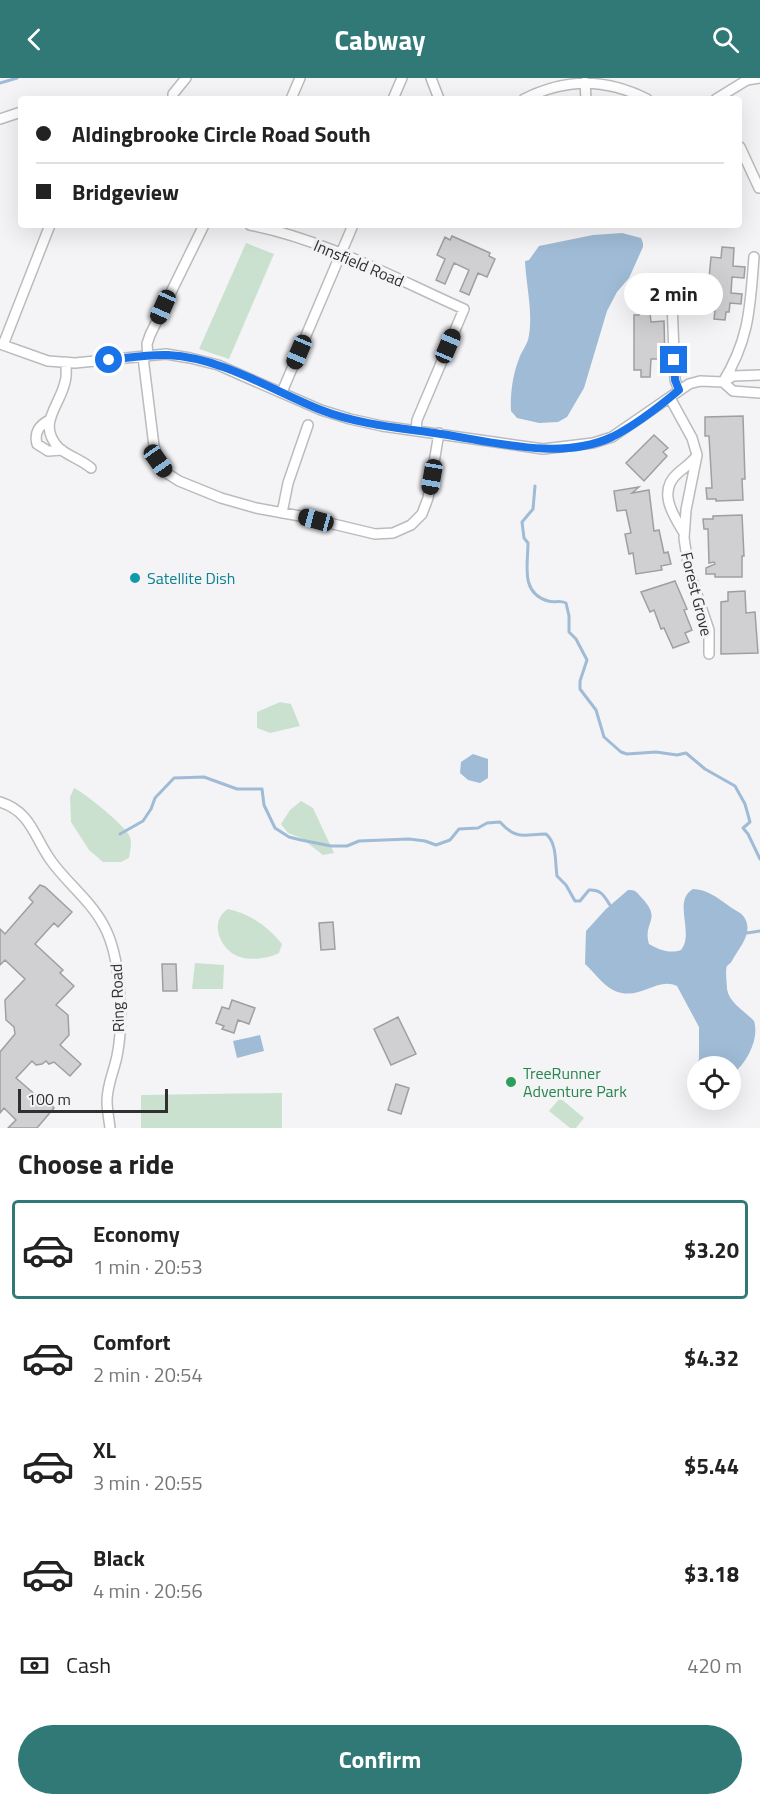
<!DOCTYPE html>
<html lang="en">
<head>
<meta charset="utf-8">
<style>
	:root { --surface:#fff; --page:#f6f6f6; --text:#222; --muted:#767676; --line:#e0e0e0; --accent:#307977 }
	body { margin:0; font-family:"Titillium Web",sans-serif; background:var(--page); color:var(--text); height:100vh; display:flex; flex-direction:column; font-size:22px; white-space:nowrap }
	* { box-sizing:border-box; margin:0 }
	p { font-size:20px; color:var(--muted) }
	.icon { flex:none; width:33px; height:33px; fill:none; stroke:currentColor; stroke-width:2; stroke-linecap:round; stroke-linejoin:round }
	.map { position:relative; height:1050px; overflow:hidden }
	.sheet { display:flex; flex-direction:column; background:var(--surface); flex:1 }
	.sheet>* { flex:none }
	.top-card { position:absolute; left:18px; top:18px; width:724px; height:132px; border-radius:6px; box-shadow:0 6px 24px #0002; display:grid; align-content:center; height:132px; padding:0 18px; background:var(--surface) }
	.buttons { position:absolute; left:687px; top:978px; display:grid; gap:12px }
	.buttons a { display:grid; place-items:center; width:54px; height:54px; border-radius:50%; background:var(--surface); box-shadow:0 6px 24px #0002; font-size:30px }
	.scale { position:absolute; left:18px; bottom:15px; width:150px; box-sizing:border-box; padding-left:6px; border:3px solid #303031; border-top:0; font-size:16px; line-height:21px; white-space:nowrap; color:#303031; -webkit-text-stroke:4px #f4f4f7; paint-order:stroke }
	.end { position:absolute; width:27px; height:27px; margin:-14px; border:8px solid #1a73e8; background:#fff; box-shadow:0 0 0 3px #fff }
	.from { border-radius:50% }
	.bubble { position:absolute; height:42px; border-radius:21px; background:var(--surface); box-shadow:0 6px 24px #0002; font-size:20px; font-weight:700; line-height:42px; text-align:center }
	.car { position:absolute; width:18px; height:36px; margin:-18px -9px; border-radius:8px; box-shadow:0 0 4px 2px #0007; background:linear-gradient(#222 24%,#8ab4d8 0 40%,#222 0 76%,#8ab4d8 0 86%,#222 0) }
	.top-card b { display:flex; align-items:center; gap:21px; height:57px; font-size:22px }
	.top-card b+b { border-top:2px solid var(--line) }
	.top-card i { width:15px; height:15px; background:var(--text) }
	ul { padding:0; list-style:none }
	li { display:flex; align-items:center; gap:18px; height:99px; margin:0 12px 9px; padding:0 6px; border:3px solid transparent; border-radius:6px }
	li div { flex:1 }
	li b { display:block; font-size:22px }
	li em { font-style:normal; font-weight:700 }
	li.selected { border-color:var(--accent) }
	li>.icon { width:54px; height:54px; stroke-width:1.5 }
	h2 { padding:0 18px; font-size:27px; line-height:72px }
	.pay { display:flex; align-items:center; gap:15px; height:66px; padding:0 18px; font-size:22px }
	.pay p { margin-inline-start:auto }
	.button { display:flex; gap:12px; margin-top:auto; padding:12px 18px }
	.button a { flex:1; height:69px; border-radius:36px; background:var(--accent); color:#fff; font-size:24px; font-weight:700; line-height:69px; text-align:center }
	header { display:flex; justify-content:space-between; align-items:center; height:78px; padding:0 18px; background:var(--accent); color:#fff; font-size:27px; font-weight:700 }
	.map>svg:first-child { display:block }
	.green { fill:#cbe1cf }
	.water { fill:#9fbbd5 }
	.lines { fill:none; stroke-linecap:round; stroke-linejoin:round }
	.stream { stroke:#9fbbd5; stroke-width:3 }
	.building { fill:#d0d0d3; stroke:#9f9fa2; stroke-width:1.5 }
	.minor-casing { stroke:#bbbbbe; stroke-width:12 }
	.minor { stroke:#fff; stroke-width:9 }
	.route { stroke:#1a73e8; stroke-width:8 }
	.culture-dot { fill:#0f9aa8; stroke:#f4f4f7; stroke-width:2 }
	.leisure-dot { fill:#2e9e5b; stroke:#f4f4f7; stroke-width:2 }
	.labels { text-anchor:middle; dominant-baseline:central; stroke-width:6; stroke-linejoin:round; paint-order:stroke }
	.street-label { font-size:16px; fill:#303031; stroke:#f4f4f7 }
	.culture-label { font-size:16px; fill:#0d838f; stroke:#f4f4f7; text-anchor:start }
	.leisure-label { font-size:16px; fill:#27864d; stroke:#f4f4f7; text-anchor:start }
</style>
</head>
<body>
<header><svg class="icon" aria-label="back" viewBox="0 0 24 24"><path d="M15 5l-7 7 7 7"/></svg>Cabway<svg class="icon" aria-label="search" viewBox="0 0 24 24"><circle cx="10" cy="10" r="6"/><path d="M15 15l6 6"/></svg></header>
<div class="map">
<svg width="760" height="1050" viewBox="0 0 760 1050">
	<rect width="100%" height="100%" fill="#f4f4f7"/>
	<path class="green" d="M 246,165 L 274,176 L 229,281 L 199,271 Z
		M 280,624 L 291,626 L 300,648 L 270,655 L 257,650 L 257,634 Z
		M 74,710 C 85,715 123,746 129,757 C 133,764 130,773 129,780 L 121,784 L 103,784 L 89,772 L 71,744 L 70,719 Z
		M 301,723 L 313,730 L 334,775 L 323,777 L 301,760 L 288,755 L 281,746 L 290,732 Z
		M 228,831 C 250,836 268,848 282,866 L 279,875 C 267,881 249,883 237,878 C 219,870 209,843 228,831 Z
		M 195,885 L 224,887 L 223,911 L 192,911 Z
		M 282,1015 L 282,1050 L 141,1050 L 141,1017 Z
		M 560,1020 L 584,1040 L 576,1050 L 570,1050 L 549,1033 Z"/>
	<path class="water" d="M 622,155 L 641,160 L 643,165 L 643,169 L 629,200 L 617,214 L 607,233 L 584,310 L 567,339 L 558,344 L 539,345 L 517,340 L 511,333 C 510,315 513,295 520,278 C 522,273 526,268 528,262 C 534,238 526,207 525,183 L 529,182 L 539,168 L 593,157 Z
		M 473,676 L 488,681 L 488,700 L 480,705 L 468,702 L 460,695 L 461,684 Z
		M 693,811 C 706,811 718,820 729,828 C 734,832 741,834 744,839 C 754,854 740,869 733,881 C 732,884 729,886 727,888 C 725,892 727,906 727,911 C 729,925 746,934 754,943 C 760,962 745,988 731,997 L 730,988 L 698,988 L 697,1003 L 693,996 L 699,981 L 699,949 L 677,908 C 656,898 639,925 613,912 C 603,907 594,894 585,886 L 586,853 L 606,831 L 628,812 C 635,812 636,813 640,818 C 664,842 642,843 649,866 C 659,872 670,876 681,872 C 695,855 672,823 693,811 Z
		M 260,957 L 264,973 L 237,980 L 233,963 Z"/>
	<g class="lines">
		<path class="stream" d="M 0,5 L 17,0
			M 535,408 L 533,431 L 522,444 L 524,460 L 528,465 C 528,486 520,515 548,523 C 554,525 560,522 566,525 L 569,538 L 569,554 L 576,561 L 587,582 L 580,603 L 580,611 L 596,632 L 604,659 L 621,674 L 627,676 L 656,674 L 677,677 L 686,675 L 705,691 L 735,708 L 745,726 L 750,744 L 743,750 L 748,756 L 760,781
			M 120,756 L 143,743 L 151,731 L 155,720 L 174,700 L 204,699 L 237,711 L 262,711 L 264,727 L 275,750 L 289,759 L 301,762 L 331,768 L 347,768 L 359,763 L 409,761 L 425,763 L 436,767 L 450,762 L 459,751 L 478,750 L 487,745 L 500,744 C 517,763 525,756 546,756 C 557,765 555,784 557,798 L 566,807 L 575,823 L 580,823 L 589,812 C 601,811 604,818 610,827
			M 747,855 L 760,853"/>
	</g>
	<path class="building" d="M 452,158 L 490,175 L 489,178 L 495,181 L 487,199 L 478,195 L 469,217 L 460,213 L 469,192 L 454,185 L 445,206 L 436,202 L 445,181 L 437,177 L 445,159 L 450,162 Z
		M 722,169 L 734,170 L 733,188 L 745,189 L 744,200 L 732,199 L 731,215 L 742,216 L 741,226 L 730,225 L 729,234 L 726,234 L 725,242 L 714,241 L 715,233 L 706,232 L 711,179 L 721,180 Z
		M 639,226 L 649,226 L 651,244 L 664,243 L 665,281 L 651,281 L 650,299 L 641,299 L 641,292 L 634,292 L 634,237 L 639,237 Z
		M 743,338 L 745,401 L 742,401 L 743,422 L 716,423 L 716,421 L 707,421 L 706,410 L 712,410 L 709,358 L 705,358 L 705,339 Z
		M 654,357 L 668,370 L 663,374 L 667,378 L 644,403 L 626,385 Z
		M 639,409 L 632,415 L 649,412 L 654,453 L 659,452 L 664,475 L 668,474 L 671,486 L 661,488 L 662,492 L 636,496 L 633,475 L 629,476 L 625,456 L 631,455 L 626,432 L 617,433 L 614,413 Z
		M 742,437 L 744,478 L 742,478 L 742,499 L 715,499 L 715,496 L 706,496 L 706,490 L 715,486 L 714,484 L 709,485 L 708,451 L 704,451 L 703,441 L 713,441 L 713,438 Z
		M 675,503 L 687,531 L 684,532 L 692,552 L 685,555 L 689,564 L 673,570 L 664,550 L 661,551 L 654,532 L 650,534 L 641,514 Z
		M 745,513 L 746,535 L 755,534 L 758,575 L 721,576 L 721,524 L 728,523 L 728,514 Z
		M 40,807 L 45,809 L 72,834 L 58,849 L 54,845 L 35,866 L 63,892 L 60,895 L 74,908 L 56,927 L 68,937 L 69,957 L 60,967 L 81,986 L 70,998 L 54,984 L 49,986 L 46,983 L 42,986 L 36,987 L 32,983 L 16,1000 L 38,1019 L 42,1015 L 54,1030 L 37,1050 L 8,1050 L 16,1042 L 4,1030 L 0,1035 L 0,974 L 15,956 L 14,949 L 6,942 L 5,922 L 25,901 L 5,882 L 0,887 L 0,851 L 5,856 L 33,824 L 29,820 Z
		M 333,844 L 335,871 L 321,872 L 319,845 Z
		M 162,886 L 176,886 L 177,913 L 163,913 Z
		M 232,922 L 255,930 L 249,946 L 238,942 L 234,955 L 222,951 L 224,948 L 216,945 L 222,929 L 229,931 Z
		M 398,939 L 416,976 L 391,987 L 374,951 Z
		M 396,1006 L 409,1010 L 401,1036 L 388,1032 Z"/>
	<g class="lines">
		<g class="minor-casing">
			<path id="minor" d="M 431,0 L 439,21
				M 585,4 L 586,21
				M 173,21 L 173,16 L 186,0
				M 291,21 L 300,0
				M 393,21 L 402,0
				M 524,21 C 566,0 605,0 647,21
				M 716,21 L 747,2 L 759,0
				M 0,41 L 21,34
				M 740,69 L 759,110
				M 250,147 C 324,161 396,201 464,231 L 417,342 L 416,353
				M 672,223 L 675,302 L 679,312
				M 0,266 L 48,283 L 75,285 L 166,276 L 190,280 L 218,287 L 321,332 L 350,341 L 382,348 L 543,371 L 593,365 L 612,359 L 689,306 L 700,303 L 723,304 L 733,313 L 760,315
				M 3,267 L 50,147
				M 148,278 L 147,266 L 150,257 L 204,147
				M 143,279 L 154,368 L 158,383 L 165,394 L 179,403 L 221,420 L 256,430 L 300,438 L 375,456 L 393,455 L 411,447 L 422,436 L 428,420 L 439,355
				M 66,284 C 66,291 67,298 65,304 C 60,328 36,346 59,370 C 68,378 82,382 91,390
				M 725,303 L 733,298 L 760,297
				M 723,304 C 750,260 750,228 754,179
				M 282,314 L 353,147
				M 670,320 L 692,360 L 697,377 L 686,432 L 684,460 L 689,493 L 709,552 L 709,576
				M 49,342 C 39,348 34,354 37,366 L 48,373 L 62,372
				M 282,435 L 288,405 L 308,347
				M 684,455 C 673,437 657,413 678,395 C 685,389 690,386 696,379
				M 0,724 C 32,734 34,760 52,784 C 68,806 91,823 104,848 C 121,879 124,943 117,978 C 114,993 107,1007 107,1023 C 107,1032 109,1041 110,1050"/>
		</g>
		<use href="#minor" class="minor"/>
	</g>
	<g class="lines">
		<path class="route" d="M 109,282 C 128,280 149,276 168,277 C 223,280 271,312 321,332 C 360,347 401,350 441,356 C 495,364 560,383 612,359 C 634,348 660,328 679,312 L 675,302 L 674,282"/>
	</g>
	<circle class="culture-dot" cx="135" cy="500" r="6"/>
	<circle class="leisure-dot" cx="511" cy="1004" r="6"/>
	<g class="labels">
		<g class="street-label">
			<text transform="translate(359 185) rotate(23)">Innsfield Road</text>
			<text transform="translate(697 516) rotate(76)">Forest Grove</text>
			<text transform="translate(117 920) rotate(-92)">Ring Road</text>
		</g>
		<g class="culture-label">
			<text x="147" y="500">Satellite Dish</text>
		</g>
		<g class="leisure-label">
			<text x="523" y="995">TreeRunner<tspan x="523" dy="18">Adventure Park</tspan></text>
		</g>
	</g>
</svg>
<div class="buttons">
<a><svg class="icon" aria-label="locate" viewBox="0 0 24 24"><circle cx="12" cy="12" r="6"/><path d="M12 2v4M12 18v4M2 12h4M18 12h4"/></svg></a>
</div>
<div class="scale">100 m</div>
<i class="end from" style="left:109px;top:282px"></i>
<i class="end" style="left:674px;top:282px"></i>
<div class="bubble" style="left:624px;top:195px;width:99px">2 min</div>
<i class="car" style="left:163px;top:229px;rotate:204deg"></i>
<i class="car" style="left:448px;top:268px;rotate:23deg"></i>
<i class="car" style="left:299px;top:274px;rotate:203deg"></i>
<i class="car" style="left:158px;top:383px;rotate:145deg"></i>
<i class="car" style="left:432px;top:399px;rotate:190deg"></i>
<i class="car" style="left:316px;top:442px;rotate:285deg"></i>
<div class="top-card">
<b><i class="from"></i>Aldingbrooke Circle Road South</b>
<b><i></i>Bridgeview</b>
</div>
</div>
<section class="sheet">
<h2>Choose a ride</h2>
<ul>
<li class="selected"><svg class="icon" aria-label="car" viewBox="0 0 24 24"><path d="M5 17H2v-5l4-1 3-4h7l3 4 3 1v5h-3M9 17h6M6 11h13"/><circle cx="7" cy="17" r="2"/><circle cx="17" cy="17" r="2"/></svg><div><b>Economy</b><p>1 min · 20:53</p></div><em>$3.20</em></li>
<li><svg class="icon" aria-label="car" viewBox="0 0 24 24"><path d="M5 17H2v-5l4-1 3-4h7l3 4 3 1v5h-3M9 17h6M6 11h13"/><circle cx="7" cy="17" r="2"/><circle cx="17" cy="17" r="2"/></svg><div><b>Comfort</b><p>2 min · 20:54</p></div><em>$4.32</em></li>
<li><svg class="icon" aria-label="car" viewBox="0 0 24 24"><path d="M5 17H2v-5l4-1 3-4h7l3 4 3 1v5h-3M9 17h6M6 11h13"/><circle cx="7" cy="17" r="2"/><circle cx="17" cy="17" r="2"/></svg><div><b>XL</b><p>3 min · 20:55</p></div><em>$5.44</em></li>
<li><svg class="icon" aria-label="car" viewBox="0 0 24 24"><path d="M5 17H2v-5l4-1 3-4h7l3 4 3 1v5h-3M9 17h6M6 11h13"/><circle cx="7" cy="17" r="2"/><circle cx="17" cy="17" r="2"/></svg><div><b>Black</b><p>4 min · 20:56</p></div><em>$3.18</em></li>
</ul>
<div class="pay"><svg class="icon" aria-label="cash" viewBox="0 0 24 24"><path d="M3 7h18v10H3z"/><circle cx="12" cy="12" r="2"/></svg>Cash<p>420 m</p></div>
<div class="button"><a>Confirm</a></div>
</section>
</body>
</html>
